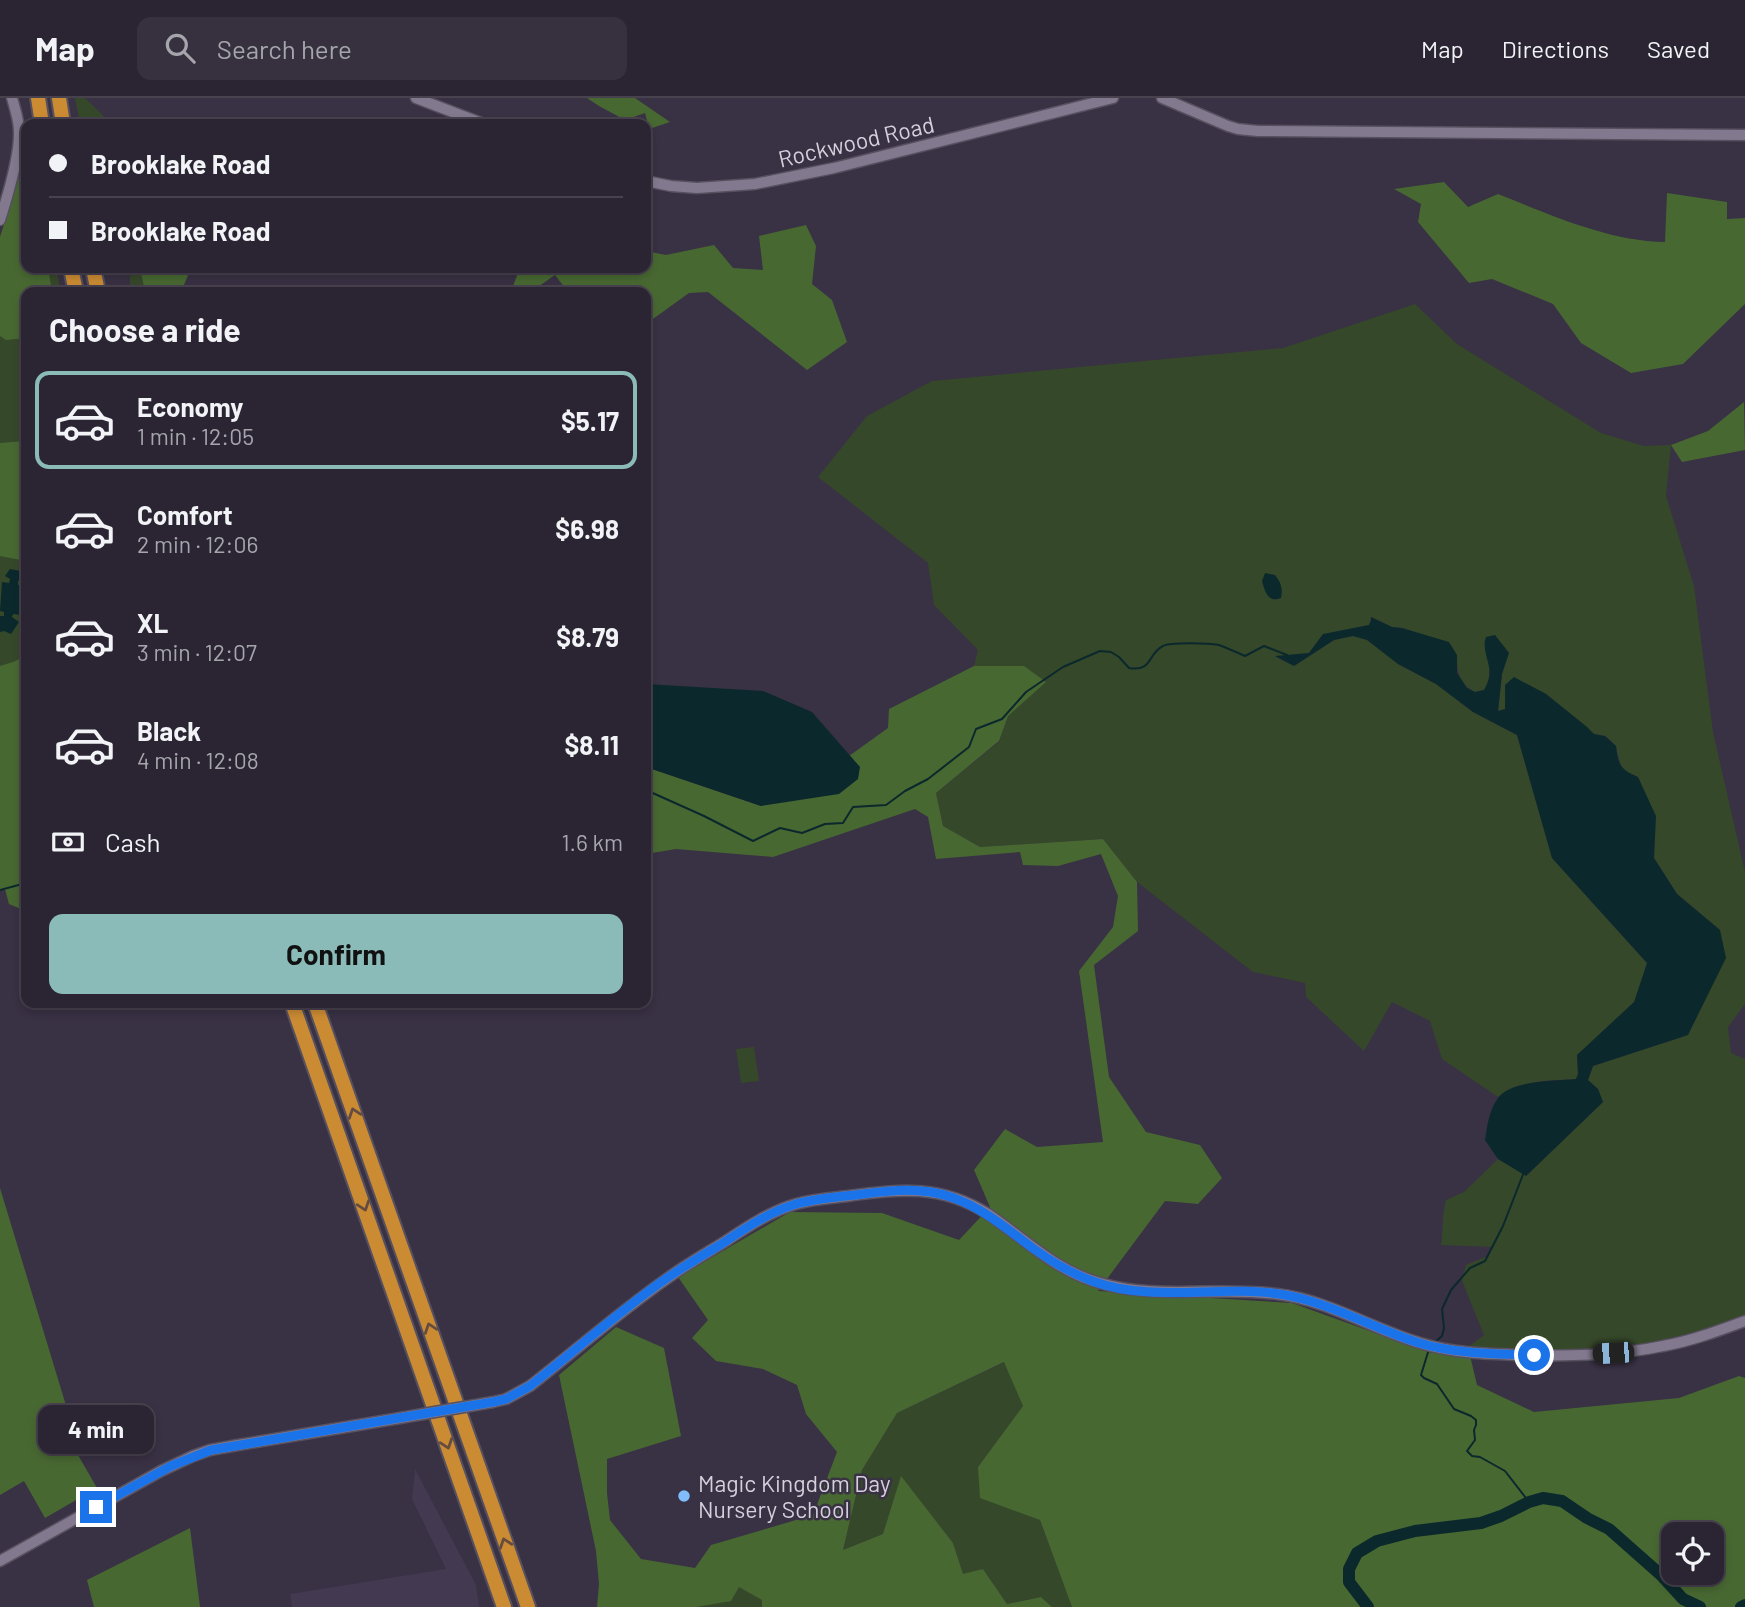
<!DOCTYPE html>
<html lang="en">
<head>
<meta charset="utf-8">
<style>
	:root { --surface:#2b2533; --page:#37313f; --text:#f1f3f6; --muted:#a6a5ac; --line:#47424e; --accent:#8bbbb9 }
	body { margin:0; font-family:Barlow,sans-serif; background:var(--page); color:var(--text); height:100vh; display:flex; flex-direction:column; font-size:26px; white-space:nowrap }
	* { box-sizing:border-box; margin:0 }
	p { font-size:23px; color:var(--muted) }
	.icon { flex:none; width:38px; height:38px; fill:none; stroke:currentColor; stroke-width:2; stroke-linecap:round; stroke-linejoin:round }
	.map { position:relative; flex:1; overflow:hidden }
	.panel { position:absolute; left:21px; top:189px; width:630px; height:721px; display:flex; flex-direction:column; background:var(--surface); border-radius:14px; box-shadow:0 4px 10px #0003,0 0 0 2px var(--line) }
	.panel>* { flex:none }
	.top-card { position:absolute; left:21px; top:21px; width:630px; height:154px; border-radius:14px; box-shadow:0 4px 10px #0003,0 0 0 2px var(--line); display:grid; align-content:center; height:154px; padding:0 28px; background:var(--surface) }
	.controls { position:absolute; left:1661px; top:1424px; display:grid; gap:14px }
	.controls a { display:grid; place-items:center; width:63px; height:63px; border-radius:14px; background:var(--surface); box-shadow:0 4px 10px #0003,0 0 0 2px var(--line); font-size:35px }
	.end { position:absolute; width:32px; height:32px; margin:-16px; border:9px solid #1a73e8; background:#fff; box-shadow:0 0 0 4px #fff }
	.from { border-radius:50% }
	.bubble { position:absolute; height:49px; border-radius:14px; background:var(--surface); box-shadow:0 4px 10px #0003,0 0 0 2px var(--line); font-size:23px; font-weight:700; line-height:49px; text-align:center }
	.car { position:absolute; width:21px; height:42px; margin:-21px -10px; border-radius:9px; box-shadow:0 0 5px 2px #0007; background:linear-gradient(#222 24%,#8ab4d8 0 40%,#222 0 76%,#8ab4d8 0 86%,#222 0) }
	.top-card b { display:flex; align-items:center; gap:24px; height:66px; font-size:26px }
	.top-card b+b { border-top:2px solid var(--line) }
	.top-card i { width:18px; height:18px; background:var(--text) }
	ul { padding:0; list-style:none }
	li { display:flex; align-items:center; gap:21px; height:98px; margin:0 14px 10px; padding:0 14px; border:4px solid transparent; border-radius:14px }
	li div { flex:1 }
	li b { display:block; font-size:26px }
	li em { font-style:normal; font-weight:700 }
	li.on { border-color:var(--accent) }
	li>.icon { width:63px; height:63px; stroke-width:1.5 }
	h2 { padding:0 28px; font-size:32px; line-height:84px }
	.pay { display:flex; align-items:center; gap:18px; height:77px; padding:0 28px; font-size:26px }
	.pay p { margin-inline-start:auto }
	.button { display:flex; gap:14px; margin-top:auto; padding:14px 28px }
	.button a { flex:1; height:80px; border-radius:14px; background:var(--accent); color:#111; font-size:28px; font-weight:700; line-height:80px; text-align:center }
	header { display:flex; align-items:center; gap:42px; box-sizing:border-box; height:98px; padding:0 35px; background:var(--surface); border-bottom:2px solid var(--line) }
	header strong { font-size:33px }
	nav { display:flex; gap:38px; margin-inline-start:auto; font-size:24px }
	.search { width:490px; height:63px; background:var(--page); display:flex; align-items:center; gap:18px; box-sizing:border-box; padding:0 24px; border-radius:14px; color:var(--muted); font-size:26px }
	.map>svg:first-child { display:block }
	.built { fill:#433951 }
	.green { fill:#36482a }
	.forest { fill:#486832; fill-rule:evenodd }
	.water { fill:#0b292c }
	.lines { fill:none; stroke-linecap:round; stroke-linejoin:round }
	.stream { stroke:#0b292c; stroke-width:2 }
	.river { stroke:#0b292c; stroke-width:12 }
	.tertiary-casing { stroke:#56505f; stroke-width:13 }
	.motorway-casing { stroke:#56505f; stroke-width:18 }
	.tertiary { stroke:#82798f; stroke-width:10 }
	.motorway { stroke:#cb8b33; stroke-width:14 }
	.tertiary-bridge-casing { stroke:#56505f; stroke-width:13; stroke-linecap:butt }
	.tertiary-bridge { stroke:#82798f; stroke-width:10 }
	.oneway { stroke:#654c3f }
	.route { stroke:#1a73e8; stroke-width:9 }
	.poi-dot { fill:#81bdfa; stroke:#393144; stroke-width:2.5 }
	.labels { text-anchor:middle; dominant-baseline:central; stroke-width:5; stroke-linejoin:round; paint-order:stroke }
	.street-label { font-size:23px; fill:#d5d0dc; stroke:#393144 }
	.poi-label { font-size:23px; fill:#d5d0dc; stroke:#393144; text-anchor:start }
</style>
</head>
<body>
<header>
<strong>Map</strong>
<div class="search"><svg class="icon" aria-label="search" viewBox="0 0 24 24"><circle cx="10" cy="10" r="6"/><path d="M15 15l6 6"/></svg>Search here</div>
<nav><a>Map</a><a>Directions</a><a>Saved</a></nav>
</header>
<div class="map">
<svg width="1745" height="1509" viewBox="0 0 1745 1509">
	<rect width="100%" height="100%" fill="#393144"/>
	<path class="built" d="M 415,1371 L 476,1487 L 479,1509 L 292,1509 L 290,1496 L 446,1471 L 412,1401 Z"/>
	<path class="green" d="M 75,0 L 85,0 L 112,26 L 80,26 Z
		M 26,57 L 26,170 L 56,170 L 61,194 L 26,194 L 26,813 L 9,806 L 5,791 L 0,792 L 0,139 Z
		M 130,170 L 140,170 L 145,194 L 130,194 Z
		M 1415,206 L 1457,246 L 1601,335 L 1644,348 L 1671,347 L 1666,398 L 1694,488 L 1713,634 L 1745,774 L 1745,906 L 1728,929 L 1731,955 L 1745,961 L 1745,1218 L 1699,1233 L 1647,1246 L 1563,1252 L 1468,1249 L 1484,1237 L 1462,1183 L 1466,1167 L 1488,1158 L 1492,1149 L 1441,1147 C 1443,1132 1442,1116 1446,1102 L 1464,1094 L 1498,1061 L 1527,1077 L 1603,1004 L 1598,991 L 1588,982 L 1593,968 L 1688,937 L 1720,832 L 1677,796 L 1654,760 L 1655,718 L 1638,679 L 1626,674 L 1621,669 L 1616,648 L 1609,641 L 1605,638 L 1594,636 L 1587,629 L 1546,596 L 1514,580 L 1505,587 L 1505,611 L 1498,614 L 1502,576 L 1509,555 L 1495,538 L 1484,543 C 1488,561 1494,576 1484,592 L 1475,594 C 1459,585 1457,574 1457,557 L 1420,536 L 1402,530 L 1392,529 L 1371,519 L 1369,527 L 1323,537 L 1309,555 L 1276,559 L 1294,568 L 1334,542 L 1353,538 L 1368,542 L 1398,566 L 1436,586 L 1473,614 L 1517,637 L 1552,760 L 1647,865 L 1635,904 L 1577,957 L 1578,976 L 1576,981 L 1542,983 L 1517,988 L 1498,999 L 1442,961 L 1430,923 L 1392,904 L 1364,953 L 1306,899 L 1305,885 L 1253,874 L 1137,784 L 1103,741 L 980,749 L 943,728 L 936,695 L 999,644 L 1024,568 L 974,568 L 978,552 L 934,507 L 928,465 L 818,379 L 867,318 L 932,283 L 1283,250 Z
		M 754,949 L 759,983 L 741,985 L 736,951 Z
		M 1005,1264 L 1023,1308 L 978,1369 L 1040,1422 L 1072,1509 L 1052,1509 L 1041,1499 L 1007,1506 L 983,1471 L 963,1477 L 953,1445 L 901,1379 L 883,1436 L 843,1452 L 862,1372 L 897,1315 Z
		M 739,1488 L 763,1502 L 762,1509 L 696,1509 Z"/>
	<path class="forest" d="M 587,0 L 635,0 L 670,24 L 649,31 L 645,15 L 625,22 L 599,8 Z
		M 26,57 L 26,170 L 48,170 L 52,194 L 26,194 L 26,240 L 6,242 L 0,238 L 0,139 Z
		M 1444,84 L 1468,109 L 1498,96 C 1551,117 1608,143 1665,144 L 1667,95 L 1727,104 L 1727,121 L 1745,120 L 1745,206 L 1683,266 L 1631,275 L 1581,245 L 1553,206 L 1492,181 L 1469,185 L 1418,124 L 1421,106 L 1394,91 Z
		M 806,127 L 816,148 L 812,186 L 832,202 L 847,244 L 807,272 L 708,194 L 689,195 L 646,226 L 646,194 L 568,194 L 555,177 C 540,187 530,198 511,193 L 520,170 L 646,170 L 646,153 L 666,157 L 714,147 L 733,170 L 763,172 L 759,138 Z
		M 140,170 L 191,170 L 181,194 L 145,194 Z
		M 1744,304 L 1745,352 L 1682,364 L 1671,347 L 1708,333 Z
		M 26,343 L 26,463 L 0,458 L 0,345 Z
		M 26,558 L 26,813 L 9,806 L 5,791 L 0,792 L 0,568 L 13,564 Z
		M 974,568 L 1024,568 L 1046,584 L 1008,618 L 999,643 L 936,695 L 943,728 L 980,749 L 1103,741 L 1137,784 L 1138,833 L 1094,867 L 1109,979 L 1146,1034 L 1200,1047 L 1222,1080 L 1198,1106 L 1165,1103 L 1098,1193 L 1292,1205 L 1425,1253 L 1433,1255 L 1468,1249 L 1477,1287 L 1534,1314 L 1679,1300 L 1739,1278 L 1745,1280 L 1745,1509 L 1072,1509 L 1040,1422 L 980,1400 L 978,1369 L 1023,1308 L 1004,1264 L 897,1315 L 862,1372 L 843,1452 L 883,1436 L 901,1378 L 953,1445 L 963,1476 L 983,1471 L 1007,1506 L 1041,1499 L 1052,1509 L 762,1509 L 762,1502 L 739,1489 L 731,1503 L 696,1509 L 597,1509 L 599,1486 L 596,1453 L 559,1277 L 616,1229 L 664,1250 L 681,1338 L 607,1361 L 607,1395 L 610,1422 L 641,1461 L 695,1470 L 711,1447 L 813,1417 L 837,1354 L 806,1316 L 797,1287 L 763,1271 L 716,1263 L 692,1240 L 708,1222 L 678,1179 L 790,1114 L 882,1115 L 959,1142 L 990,1109 L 974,1072 L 1005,1031 L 1037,1049 L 1103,1044 L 1079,873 L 1113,829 L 1118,798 L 1101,756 L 1058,768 L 1023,767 L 1020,754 L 936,761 L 928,719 L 915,711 L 773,759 L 676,751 L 646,756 L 646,669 L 761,708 L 859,668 L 849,658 L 888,630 L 889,611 ZM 1673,1437 L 1712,1437 L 1712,1475 L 1673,1475 Z
		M 0,1090 L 68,1314 L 59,1324 L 97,1390 L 45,1420 L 24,1383 L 0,1397 Z
		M 190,1430 L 200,1509 L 94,1509 L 87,1482 Z"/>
	<path class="water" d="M 10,471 L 21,473 L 25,482 L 18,483 L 18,487 L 25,488 L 21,517 L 13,516 L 12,519 L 19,524 L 11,536 L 4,533 L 0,534 L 0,518 L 4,518 L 4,514 L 0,513 L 2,484 L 9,485 L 10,481 L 5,478 Z
		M 1265,475 L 1275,477 C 1281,484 1283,491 1281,500 C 1268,505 1265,494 1262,483 Z
		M 1371,519 L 1392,529 L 1402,530 L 1449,544 L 1457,557 L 1457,575 L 1467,590 L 1475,594 L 1484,592 C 1498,569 1480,558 1486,539 L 1495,537 L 1509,555 L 1502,576 L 1498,613 L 1505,611 L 1505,587 L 1514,579 L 1546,596 L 1587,629 L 1594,636 L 1605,638 L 1616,648 C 1618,667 1621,672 1638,679 L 1656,718 L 1654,760 L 1677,796 L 1720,832 L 1726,860 L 1688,937 L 1593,968 L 1588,982 L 1598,991 L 1603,1004 L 1526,1078 L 1498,1061 L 1485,1042 C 1487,1029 1489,1012 1498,1000 C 1511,982 1555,983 1576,981 L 1578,976 L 1577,957 L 1634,904 L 1647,865 L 1552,760 L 1517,637 L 1473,614 L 1436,586 L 1398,566 L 1367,542 L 1353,538 L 1334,542 L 1294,568 L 1275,558 L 1309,555 L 1323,536 L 1369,527 L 1371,523 Z
		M 646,586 L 763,593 L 812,614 L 860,669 L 858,681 L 839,696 L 761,708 L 646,669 Z"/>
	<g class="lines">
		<path class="stream" d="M 646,692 L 704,718 L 753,743 L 780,730 L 802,735 L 825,726 L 843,725 L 853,709 L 886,707 L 905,693 L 928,681 L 969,649 L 976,631 L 1002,621 L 1026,594 L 1063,569 L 1100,553 L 1111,554 L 1119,559 L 1129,570 C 1153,574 1147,556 1163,548 C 1170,544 1210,545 1219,547 C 1227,550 1236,554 1245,558 L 1264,548 L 1287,557
			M 0,792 L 26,785
			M 1435,1244 L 1442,1238 L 1444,1230 L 1442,1211 L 1451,1192 L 1470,1170 L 1485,1163 L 1503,1128 L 1524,1074
			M 1429,1251 L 1421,1277 L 1424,1280 L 1437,1286 L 1454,1311 L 1471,1318 L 1476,1322 L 1476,1327 L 1474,1332 L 1475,1342 L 1467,1353 L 1472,1358 L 1480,1359 L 1505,1373 L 1529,1404"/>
		<path class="river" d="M 1368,1509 L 1349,1484 L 1349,1471 L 1357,1455 L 1377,1443 L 1415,1433 L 1481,1425 L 1501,1418 L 1529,1404 L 1543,1400 L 1562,1403 L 1587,1420 L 1609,1431 L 1661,1477 L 1683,1501 L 1700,1509
			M 1741,1509 L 1745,1507"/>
		<g class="tertiary-casing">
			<path id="tertiary" d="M 416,0 L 484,26
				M 1162,0 L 1228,28 L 1238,31 L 1258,33 L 1745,37
				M 646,83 L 671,88 L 697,90 L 755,86 L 834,70 L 1113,0
				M 0,122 C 7,100 20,56 19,33 C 19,22 15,11 12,0
				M 493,1304 L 506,1301 L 530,1288 C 575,1253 618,1215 665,1182 C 684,1168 705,1156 726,1143 C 747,1129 771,1113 796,1106 C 813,1101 831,1100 848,1098 C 900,1091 941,1086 988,1116 C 1025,1141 1056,1173 1100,1185 C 1157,1202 1218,1188 1277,1196 C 1328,1202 1372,1231 1420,1245 C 1452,1255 1486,1256 1518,1257 C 1567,1258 1616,1258 1663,1248 C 1691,1243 1718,1233 1745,1223
				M 0,1463 L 161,1373 L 193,1358 L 210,1352 L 238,1347 L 400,1320"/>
		</g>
		<g class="motorway-casing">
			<path id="motorway" d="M 38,0 L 42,26
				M 59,0 L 63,26
				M 71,170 L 76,194
				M 93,170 L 98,194
				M 292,905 L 504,1509
				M 315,905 L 528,1509"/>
		</g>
		<use href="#tertiary" class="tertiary"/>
		<use href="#motorway" class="motorway"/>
		<g class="tertiary-bridge-casing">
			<path id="tertiary-bridge" d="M 400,1320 L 493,1304"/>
		</g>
		<use href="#tertiary-bridge" class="tertiary-bridge"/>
	</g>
	<defs><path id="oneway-chevron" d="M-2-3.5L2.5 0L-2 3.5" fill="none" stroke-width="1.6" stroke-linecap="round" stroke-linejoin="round" transform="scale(1.75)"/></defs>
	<g class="oneway">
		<use href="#oneway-chevron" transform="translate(354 1015) rotate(-109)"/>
		<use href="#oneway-chevron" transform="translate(364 1108) rotate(71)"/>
		<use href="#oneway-chevron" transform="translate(430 1230) rotate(-109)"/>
		<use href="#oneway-chevron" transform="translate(447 1346) rotate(71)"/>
		<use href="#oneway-chevron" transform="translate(505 1445) rotate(-109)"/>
	</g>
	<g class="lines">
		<path class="route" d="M 96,1409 L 171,1368 L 211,1352 L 493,1304 L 506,1301 L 530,1288 C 575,1253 617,1215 664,1182 C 682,1170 701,1158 720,1147 C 743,1132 767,1115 793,1107 C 815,1100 840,1099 863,1096 C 893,1092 922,1089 951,1099 C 983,1110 1007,1131 1034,1151 C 1052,1164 1071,1175 1092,1183 C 1151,1205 1218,1187 1279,1196 C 1328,1203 1372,1230 1419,1245 C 1456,1256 1496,1256 1534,1257"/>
	</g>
	<circle class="poi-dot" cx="684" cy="1398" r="7"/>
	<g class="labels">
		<g class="street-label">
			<text transform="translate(856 43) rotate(-13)">Rockwood Road</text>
		</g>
		<g class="poi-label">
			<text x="698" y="1385">Magic Kingdom Day<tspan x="698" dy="26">Nursery School</tspan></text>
		</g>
	</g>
</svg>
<div class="controls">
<a><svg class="icon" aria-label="locate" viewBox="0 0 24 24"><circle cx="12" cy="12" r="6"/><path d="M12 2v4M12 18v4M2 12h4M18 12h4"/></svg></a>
</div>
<i class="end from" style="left:1534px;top:1257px"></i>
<i class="end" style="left:96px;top:1409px"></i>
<div class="bubble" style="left:38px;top:1307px;width:116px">4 min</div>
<i class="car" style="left:1613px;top:1255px;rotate:267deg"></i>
<div class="top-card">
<b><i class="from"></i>Brooklake Road</b>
<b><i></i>Brooklake Road</b>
</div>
<section class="panel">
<h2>Choose a ride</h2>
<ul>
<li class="on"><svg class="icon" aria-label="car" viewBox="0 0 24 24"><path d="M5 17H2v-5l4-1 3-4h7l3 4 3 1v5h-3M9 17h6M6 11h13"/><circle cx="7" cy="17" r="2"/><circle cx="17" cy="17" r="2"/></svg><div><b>Economy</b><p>1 min · 12:05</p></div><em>$5.17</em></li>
<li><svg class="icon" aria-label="car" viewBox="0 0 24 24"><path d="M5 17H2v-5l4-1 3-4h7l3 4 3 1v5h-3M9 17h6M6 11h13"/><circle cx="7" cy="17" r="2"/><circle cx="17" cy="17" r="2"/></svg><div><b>Comfort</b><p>2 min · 12:06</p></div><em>$6.98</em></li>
<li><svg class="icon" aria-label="car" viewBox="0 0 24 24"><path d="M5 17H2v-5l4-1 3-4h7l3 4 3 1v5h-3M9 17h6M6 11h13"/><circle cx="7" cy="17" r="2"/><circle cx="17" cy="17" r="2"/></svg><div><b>XL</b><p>3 min · 12:07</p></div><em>$8.79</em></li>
<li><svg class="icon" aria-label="car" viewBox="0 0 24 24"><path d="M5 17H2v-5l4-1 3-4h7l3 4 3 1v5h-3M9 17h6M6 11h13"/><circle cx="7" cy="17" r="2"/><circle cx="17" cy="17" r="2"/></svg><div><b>Black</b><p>4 min · 12:08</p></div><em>$8.11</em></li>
</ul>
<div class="pay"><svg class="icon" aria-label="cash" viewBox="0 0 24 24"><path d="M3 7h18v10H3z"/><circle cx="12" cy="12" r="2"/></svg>Cash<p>1.6 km</p></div>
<div class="button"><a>Confirm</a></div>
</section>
</div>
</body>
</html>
